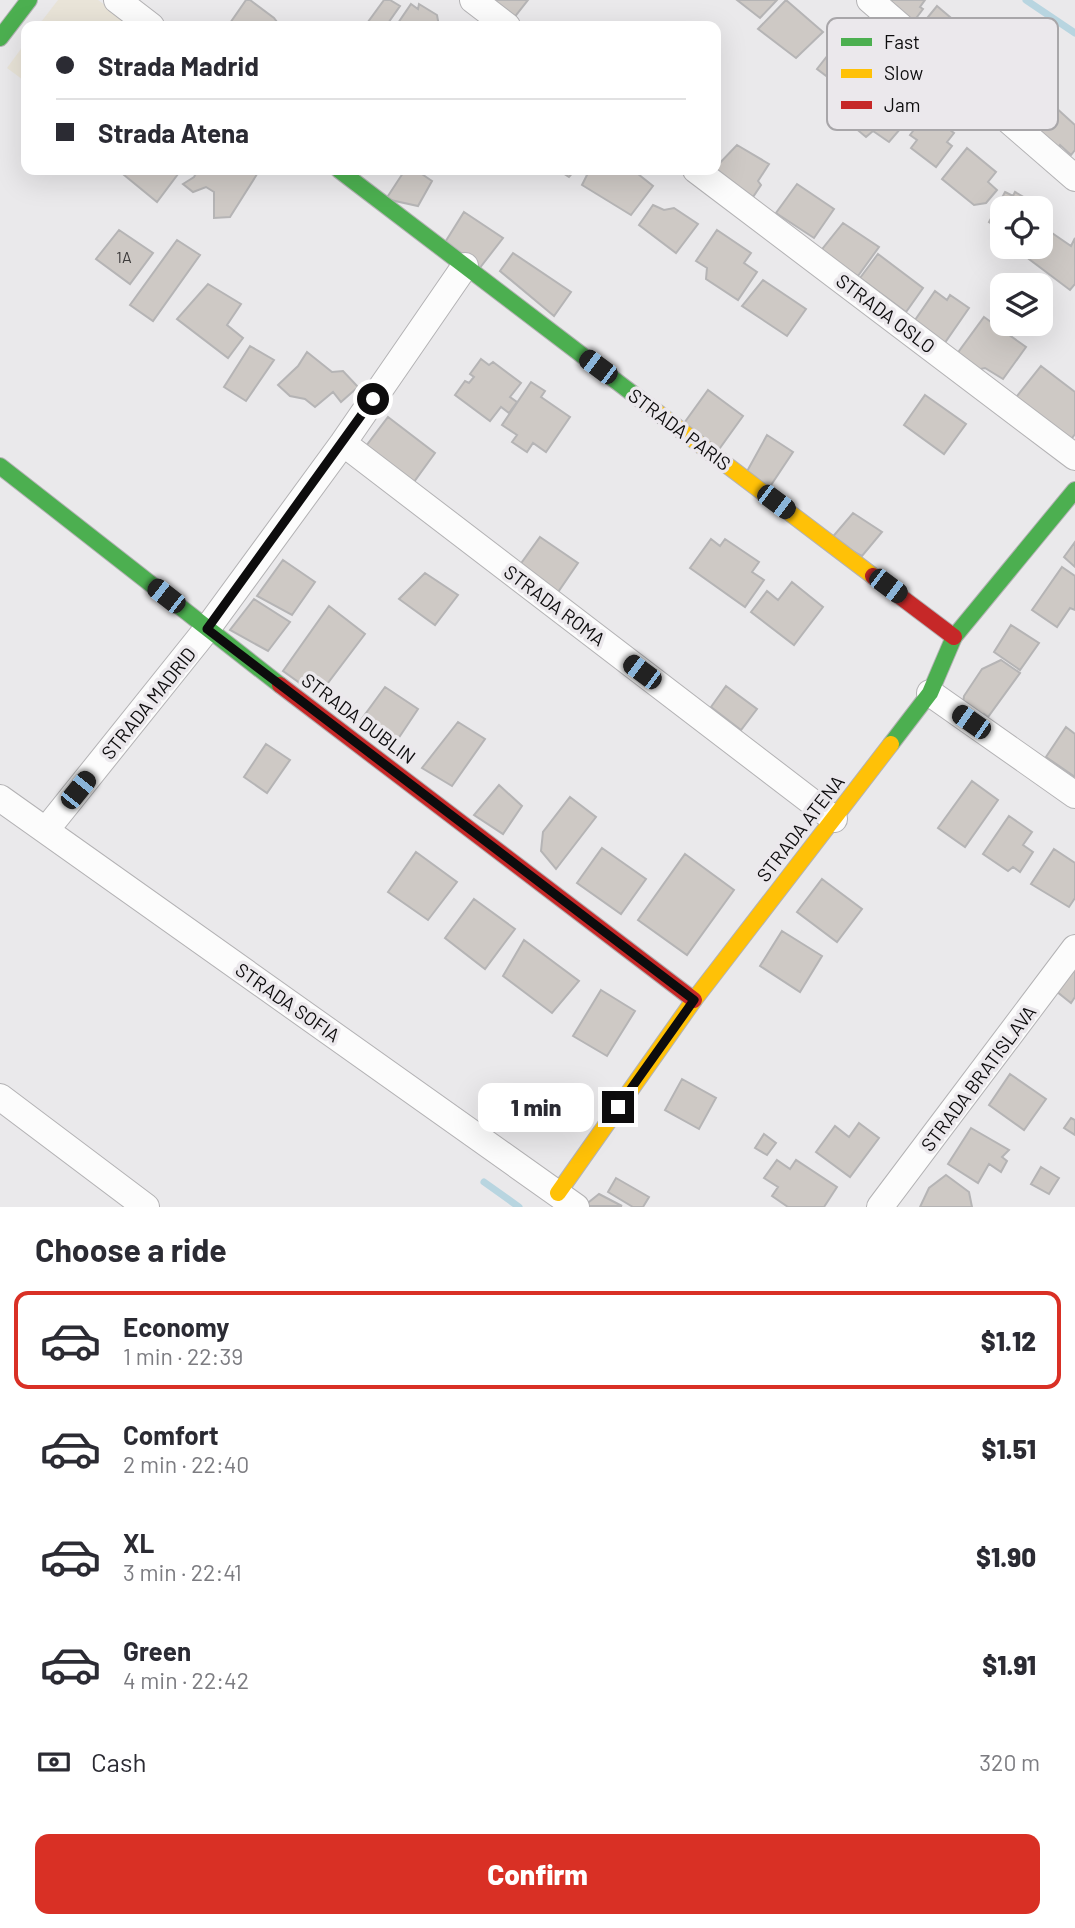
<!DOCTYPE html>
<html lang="en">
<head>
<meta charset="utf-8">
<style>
	:root { --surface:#fff; --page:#f2f2f3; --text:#2b2b33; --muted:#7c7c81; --line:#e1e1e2; --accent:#d93025 }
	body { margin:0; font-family:Barlow,sans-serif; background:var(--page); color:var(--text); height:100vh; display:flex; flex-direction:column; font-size:26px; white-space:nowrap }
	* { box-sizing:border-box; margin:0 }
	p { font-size:23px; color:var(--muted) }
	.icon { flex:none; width:38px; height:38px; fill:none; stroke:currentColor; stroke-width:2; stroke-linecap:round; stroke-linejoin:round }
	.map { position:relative; height:1207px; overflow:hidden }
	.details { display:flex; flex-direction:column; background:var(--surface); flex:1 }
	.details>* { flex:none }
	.banner { position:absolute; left:21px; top:21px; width:700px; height:154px; border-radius:14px; box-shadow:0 7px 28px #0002; display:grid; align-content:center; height:154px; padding:0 35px; background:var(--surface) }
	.tools { position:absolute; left:990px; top:196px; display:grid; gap:14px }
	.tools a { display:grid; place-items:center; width:63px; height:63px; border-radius:14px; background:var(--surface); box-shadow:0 7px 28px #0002; font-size:35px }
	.end { position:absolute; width:32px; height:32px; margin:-16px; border:9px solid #0d0c0d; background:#fff; box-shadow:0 0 0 4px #fff }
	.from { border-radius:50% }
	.bubble { position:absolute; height:49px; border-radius:14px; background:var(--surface); box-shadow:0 7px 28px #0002; font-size:23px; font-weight:800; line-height:49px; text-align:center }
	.car { position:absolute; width:21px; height:42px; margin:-21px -10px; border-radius:9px; box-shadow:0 0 5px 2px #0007; background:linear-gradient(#222 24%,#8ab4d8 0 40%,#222 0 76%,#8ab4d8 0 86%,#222 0) }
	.banner b { display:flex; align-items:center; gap:24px; height:66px; font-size:26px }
	.banner b+b { border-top:2px solid var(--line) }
	.banner i { width:18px; height:18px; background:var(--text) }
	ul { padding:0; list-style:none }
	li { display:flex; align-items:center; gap:21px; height:98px; margin:0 14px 10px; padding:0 21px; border:4px solid transparent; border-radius:14px }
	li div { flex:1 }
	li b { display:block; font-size:26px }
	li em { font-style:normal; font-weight:800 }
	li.current { border-color:var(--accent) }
	li>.icon { width:63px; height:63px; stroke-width:1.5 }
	h2 { padding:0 35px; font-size:32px; line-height:84px }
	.pay { display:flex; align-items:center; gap:18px; height:77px; padding:0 35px; font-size:26px }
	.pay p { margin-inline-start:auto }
	.primary-button { display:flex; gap:14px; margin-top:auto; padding:14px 35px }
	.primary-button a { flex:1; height:80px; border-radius:14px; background:var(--accent); color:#fff; font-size:28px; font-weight:800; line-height:80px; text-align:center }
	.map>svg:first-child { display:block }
	.commercial { fill:#e9e4d8 }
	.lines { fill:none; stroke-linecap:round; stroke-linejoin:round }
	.stream { stroke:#b8d5e0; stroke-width:7 }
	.building { fill:#cec9c5; stroke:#b5b4b5; stroke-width:2 }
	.street-casing { stroke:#b3b2b4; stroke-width:28 }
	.fast-casing { stroke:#b3b2b4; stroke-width:18 }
	.slow-casing { stroke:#b3b2b4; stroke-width:18 }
	.jam-casing { stroke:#b3b2b4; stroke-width:18 }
	.street { stroke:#fcfcfc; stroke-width:26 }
	.fast { stroke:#4caf50; stroke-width:16 }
	.slow { stroke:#ffc107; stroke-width:16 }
	.jam { stroke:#c62828; stroke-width:16 }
	.route { stroke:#0d0c0d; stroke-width:9 }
	.labels { text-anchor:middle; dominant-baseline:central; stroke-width:7; stroke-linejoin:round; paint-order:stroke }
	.number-label { font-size:16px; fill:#3d3b3b }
	.street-label { font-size:19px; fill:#0d0c0d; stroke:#ebe8ec }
	.key { fill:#ebe8ec; stroke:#a8a6a9; stroke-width:2 }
	.key-label { font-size:19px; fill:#0d0c0d }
</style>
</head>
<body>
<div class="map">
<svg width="1075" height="1207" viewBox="0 0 1075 1207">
	<rect width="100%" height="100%" fill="#eae9eb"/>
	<path class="commercial" d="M 58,0 L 98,0 L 134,26 L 38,26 Z
		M 26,42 L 26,82 L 7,68 Z"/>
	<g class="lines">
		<path class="stream" d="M 1026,0 L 1075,33
			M 484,1182 L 519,1207"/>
	</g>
	<path class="building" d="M 246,0 L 250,0 L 274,18 L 277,22 L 274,26 L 228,26 Z
		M 384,0 L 390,0 L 400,6 L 386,26 L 375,26 L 368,22 Z
		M 493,0 L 528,0 L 513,19 Z
		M 737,0 L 777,0 L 760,18 Z
		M 786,0 L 823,32 L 796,58 L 758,29 Z
		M 881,0 L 925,0 L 920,7 L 923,9 L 914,21 Z
		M 411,4 L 418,9 L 419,4 L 437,15 L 439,26 L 396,26 Z
		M 937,6 L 977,40 L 954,68 L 914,34 Z
		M 843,36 L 874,61 L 849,93 L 817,69 Z
		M 874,73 L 883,74 L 908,95 L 900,103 L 913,114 L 889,142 L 873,131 L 866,137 L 848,122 L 854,115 L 852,109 L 860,97 L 855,93 Z
		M 1053,105 L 1075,125 L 1075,150 L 1071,155 L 1060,145 L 1054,153 L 1030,132 Z
		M 927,113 L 954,133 L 947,142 L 952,146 L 936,167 L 911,148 L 917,140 L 910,135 Z
		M 737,145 L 769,164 L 758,181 L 761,185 L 753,197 L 713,170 Z
		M 967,148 L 996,172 L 988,182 L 997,190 L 986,203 L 974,205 L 942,179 Z
		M 118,170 L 181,170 L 157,202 Z
		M 198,170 L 257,170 L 259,171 L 230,217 L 214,218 L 214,192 L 206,187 L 193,192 L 183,184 L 194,177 Z
		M 405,170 L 416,170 L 432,181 L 418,206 L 386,199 Z
		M 558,170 L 575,170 L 569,177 Z
		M 585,170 L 633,170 L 653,186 L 631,215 L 582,185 L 587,175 L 583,173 Z
		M 797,184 L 834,209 L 814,238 L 776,213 Z
		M 1005,192 L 1013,196 L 1015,192 L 1041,207 L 1003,208 L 1003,230 L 989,222 Z
		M 653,205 L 664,210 L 674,208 L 698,224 L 676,253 L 639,225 Z
		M 464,212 L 503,238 L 479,269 L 444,244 Z
		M 843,223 L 879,247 L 858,276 L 819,253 Z
		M 119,230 L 153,253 L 130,284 L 96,259 Z
		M 717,230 L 751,253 L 744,263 L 757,272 L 738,300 L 706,279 L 707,268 L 696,261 Z
		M 1052,233 L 1071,246 L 1075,238 L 1075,284 L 1070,290 L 1029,259 Z
		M 177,240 L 200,255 L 153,321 L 130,305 Z
		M 513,253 L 571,292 L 554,316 L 500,271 Z
		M 878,254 L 923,288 L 906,312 L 860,278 Z
		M 763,280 L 806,309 L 787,336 L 742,306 Z
		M 208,284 L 241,304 L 227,325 L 243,338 L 228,358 L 177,319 Z
		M 935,291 L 947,300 L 950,295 L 969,308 L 944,344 L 913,323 Z
		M 984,317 L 1026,347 L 1003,379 L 985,368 L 975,370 L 954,358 Z
		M 250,346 L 274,360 L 246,401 L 224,387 Z
		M 307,352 L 332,372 L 343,371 L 358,387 L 341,402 L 333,392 L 315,407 L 305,399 L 290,396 L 278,385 L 298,366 Z
		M 481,359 L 489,365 L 493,362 L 521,383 L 510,397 L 517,402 L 509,413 L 501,407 L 490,421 L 455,395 L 465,381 L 469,383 L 474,377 L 470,374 Z
		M 1041,366 L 1075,392 L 1075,434 L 1069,442 L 1014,400 Z
		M 531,382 L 545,391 L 541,397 L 570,417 L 546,452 L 533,443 L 527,452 L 512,442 L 517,435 L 502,425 Z
		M 708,390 L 743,416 L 717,452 L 682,426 Z
		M 925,395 L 966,424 L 944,454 L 904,425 Z
		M 388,417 L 435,453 L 411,486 L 363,450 Z
		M 767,435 L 793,452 L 767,491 L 745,475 Z
		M 853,513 L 882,532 L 862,556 L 830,540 Z
		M 540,537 L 578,563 L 556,595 L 517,569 Z
		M 711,539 L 720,546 L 725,539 L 759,562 L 752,572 L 764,580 L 745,607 L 690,568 Z
		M 1075,542 L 1075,567 L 1064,557 Z
		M 283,560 L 315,582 L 292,615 L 257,596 Z
		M 1062,567 L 1075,576 L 1075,610 L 1070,608 L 1057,627 L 1032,610 Z
		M 425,573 L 458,595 L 435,625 L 399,599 Z
		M 792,582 L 823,607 L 794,645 L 751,612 L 767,591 L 778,600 Z
		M 254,599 L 290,622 L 268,651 L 230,630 Z
		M 329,606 L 365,634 L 318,696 L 283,671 Z
		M 1011,625 L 1039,643 L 1020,670 L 994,652 Z
		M 1001,660 L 1020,673 L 988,717 L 984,714 L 979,722 L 962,709 L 964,696 L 982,669 Z
		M 726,686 L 757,709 L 741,730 L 711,707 Z
		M 385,687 L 418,709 L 398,739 L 361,720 Z
		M 458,722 L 485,739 L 452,786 L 422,768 Z
		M 1066,727 L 1075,734 L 1075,777 L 1046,757 Z
		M 266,744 L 290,760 L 267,793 L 244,777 Z
		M 972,781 L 998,800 L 965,847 L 938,828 Z
		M 499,785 L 522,806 L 503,834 L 474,815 Z
		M 570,797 L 596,817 L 556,869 L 541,851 L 543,832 Z
		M 1009,816 L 1032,832 L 1023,845 L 1033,852 L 1020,872 L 1013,867 L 1008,871 L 983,854 Z
		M 602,848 L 646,879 L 621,914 L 577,883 Z
		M 1054,849 L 1075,863 L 1075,898 L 1069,907 L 1031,884 Z
		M 416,852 L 457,882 L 428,920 L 388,892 Z
		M 685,854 L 734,890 L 687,955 L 638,920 Z
		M 822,879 L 862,909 L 837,942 L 797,912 Z
		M 474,899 L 515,929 L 485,969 L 445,938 Z
		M 782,931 L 822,956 L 800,992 L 760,966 Z
		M 524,940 L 579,981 L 552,1013 L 503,976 Z
		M 1075,966 L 1075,997 L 1071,1003 L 1056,991 Z
		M 601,990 L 635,1011 L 607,1056 L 573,1036 Z
		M 1010,1074 L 1046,1099 L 1024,1130 L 989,1105 Z
		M 682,1079 L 716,1098 L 699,1129 L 665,1110 Z
		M 1071,1118 L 1075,1120 L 1075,1135 L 1064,1128 Z
		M 859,1123 L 879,1138 L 850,1177 L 816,1152 L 835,1126 L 849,1137 Z
		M 971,1128 L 1009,1150 L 1002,1157 L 1007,1161 L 1001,1172 L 989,1164 L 978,1183 L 948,1164 Z
		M 764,1134 L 776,1143 L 767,1155 L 755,1148 Z
		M 777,1160 L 790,1169 L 796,1160 L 837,1187 L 824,1207 L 788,1207 L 772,1196 L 778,1187 L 764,1178 Z
		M 1041,1167 L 1059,1178 L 1049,1194 L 1031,1184 Z
		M 946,1175 L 969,1192 L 972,1207 L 920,1207 L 929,1188 Z
		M 616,1178 L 649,1197 L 643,1207 L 633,1207 L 608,1192 Z
		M 599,1194 L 622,1206 L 584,1206 Z"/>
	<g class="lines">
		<g class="street-casing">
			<path id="street" d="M 117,0 L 151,26
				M 473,0 L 507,26
				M 870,0 L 1075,178
				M 696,170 L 1075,457
				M 343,443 L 834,819
				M 930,693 L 1075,795
				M 0,798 L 576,1207
				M 46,830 L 207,629 L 343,443 L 465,266
				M 0,1097 L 146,1207
				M 880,1207 L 1075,948"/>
		</g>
		<g class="fast-casing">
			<path id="fast" d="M 0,38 L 29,0
				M 339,170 L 641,400
				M 0,466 L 280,685
				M 891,744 L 930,693 L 954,637 L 1075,490"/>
		</g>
		<g class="slow-casing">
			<path id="slow" d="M 641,400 L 873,576
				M 558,1193 L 694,1000 L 891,744"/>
		</g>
		<g class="jam-casing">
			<path id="jam" d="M 873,576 L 954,637
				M 280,685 L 694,1000"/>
		</g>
		<use href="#street" class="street"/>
		<use href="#fast" class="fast"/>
		<use href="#slow" class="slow"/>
		<use href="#jam" class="jam"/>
	</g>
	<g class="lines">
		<path class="route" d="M 373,399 L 207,629 L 694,1000 L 618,1107"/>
	</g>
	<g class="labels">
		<g class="number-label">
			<text x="124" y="256">1A</text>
		</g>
		<g class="street-label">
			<text transform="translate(886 313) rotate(37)">STRADA OSLO</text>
			<text transform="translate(680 429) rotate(37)">STRADA PARIS</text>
			<text transform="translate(555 605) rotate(37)">STRADA ROMA</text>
			<text transform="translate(148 703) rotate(-51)">STRADA MADRID</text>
			<text transform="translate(359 718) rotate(37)">STRADA DUBLIN</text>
			<text transform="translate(800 828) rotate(-52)">STRADA ATENA</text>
			<text transform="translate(288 1002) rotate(35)">STRADA SOFIA</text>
			<text transform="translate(978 1078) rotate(-53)">STRADA BRATISLAVA</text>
		</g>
	</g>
	<rect x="827" y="18" width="231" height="112" rx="10" class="key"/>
	<rect x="841" y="38" width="31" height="8" fill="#4caf50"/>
	<rect x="841" y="69" width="31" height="9" fill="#ffc107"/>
	<rect x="841" y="101" width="31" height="8" fill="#c62828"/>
	<g class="key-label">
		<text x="884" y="49">Fast</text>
		<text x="884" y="80">Slow</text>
		<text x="884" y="112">Jam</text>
	</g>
</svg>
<div class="tools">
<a><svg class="icon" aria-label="locate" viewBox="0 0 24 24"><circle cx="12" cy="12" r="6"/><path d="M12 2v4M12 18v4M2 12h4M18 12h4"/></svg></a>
<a><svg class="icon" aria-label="layers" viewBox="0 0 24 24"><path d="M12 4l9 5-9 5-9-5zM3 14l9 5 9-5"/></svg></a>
</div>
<i class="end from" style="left:373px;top:399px"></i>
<i class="end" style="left:618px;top:1107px"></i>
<div class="bubble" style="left:478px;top:1083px;width:116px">1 min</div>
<i class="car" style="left:598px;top:367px;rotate:307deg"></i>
<i class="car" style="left:776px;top:502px;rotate:127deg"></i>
<i class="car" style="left:888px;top:586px;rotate:127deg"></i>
<i class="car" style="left:166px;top:596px;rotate:308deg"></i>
<i class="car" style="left:642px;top:672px;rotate:307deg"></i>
<i class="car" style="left:971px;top:722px;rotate:305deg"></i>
<i class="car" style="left:78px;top:790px;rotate:39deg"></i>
<div class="banner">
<b><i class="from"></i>Strada Madrid</b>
<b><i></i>Strada Atena</b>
</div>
</div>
<section class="details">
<h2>Choose a ride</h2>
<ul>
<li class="current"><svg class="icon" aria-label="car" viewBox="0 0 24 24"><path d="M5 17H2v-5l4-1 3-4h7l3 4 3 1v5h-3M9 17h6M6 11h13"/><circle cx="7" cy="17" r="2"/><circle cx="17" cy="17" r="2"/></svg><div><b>Economy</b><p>1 min · 22:39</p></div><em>$1.12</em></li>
<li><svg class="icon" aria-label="car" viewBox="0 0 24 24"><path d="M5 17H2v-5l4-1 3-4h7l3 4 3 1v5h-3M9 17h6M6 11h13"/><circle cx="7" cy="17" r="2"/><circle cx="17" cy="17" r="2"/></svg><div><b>Comfort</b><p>2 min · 22:40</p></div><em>$1.51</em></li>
<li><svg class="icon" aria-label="car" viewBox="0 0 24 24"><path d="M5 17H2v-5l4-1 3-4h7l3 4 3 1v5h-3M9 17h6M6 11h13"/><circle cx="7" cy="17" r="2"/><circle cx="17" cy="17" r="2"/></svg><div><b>XL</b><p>3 min · 22:41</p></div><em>$1.90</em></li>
<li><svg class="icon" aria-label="car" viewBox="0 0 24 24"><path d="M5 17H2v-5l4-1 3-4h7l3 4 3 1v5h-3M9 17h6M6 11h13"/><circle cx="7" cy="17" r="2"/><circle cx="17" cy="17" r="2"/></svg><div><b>Green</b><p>4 min · 22:42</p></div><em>$1.91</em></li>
</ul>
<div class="pay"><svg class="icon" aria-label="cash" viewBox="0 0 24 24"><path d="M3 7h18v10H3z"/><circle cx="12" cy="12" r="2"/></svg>Cash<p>320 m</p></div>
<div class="primary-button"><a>Confirm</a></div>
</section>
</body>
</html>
